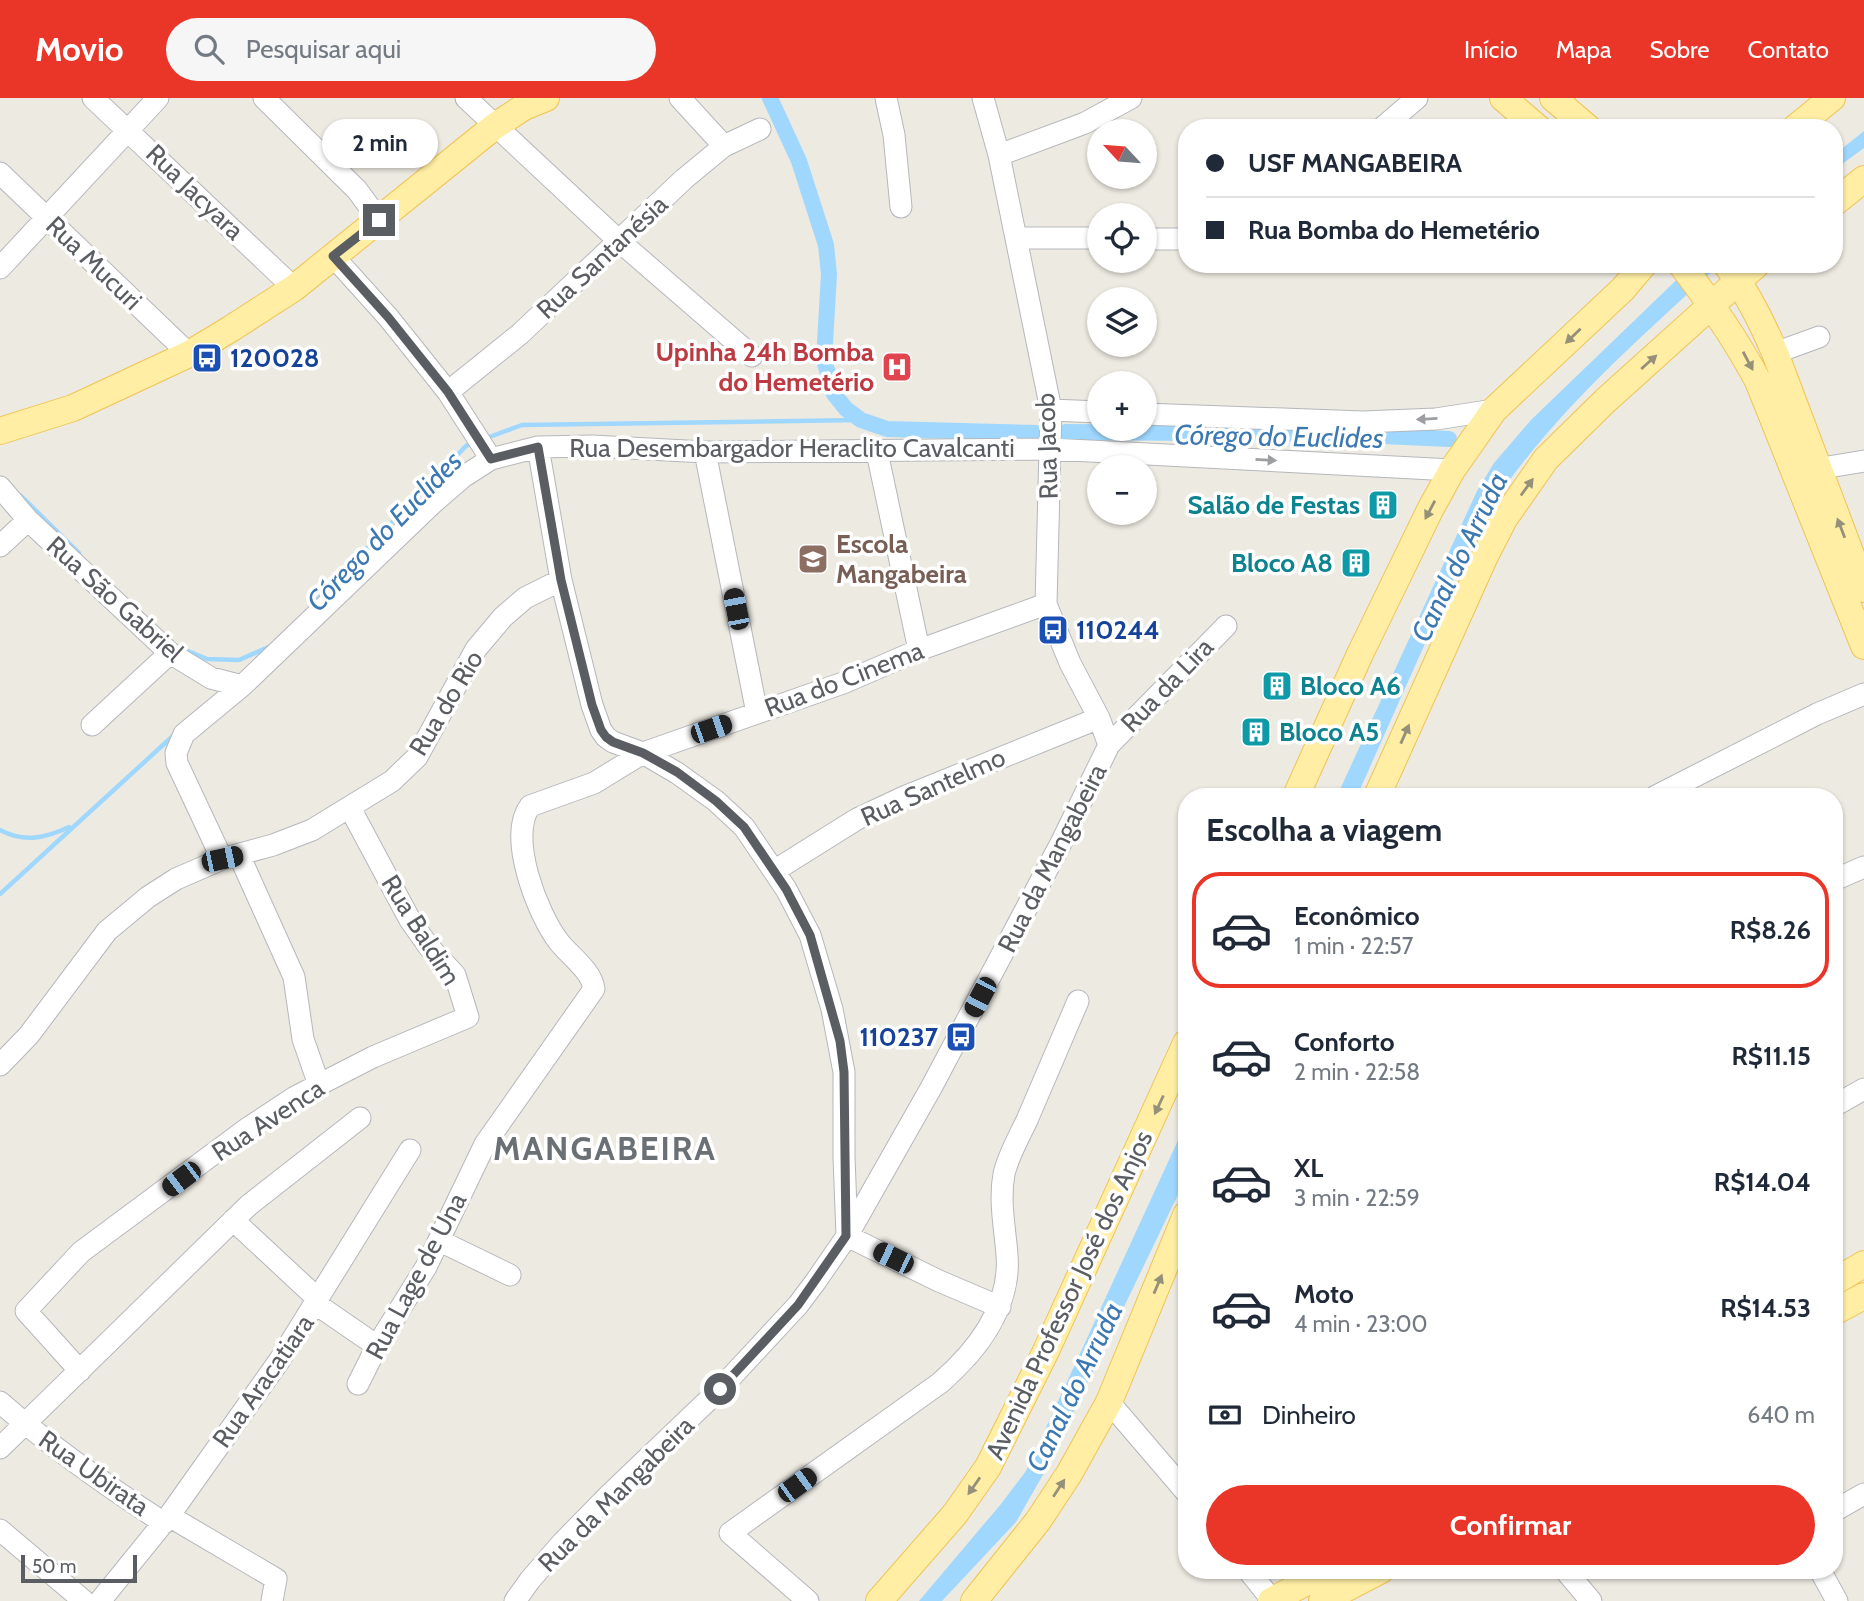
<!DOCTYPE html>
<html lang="pt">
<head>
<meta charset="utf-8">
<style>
	:root { --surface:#fff; --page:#f6f6f7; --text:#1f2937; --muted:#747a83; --line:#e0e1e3; --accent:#ea3529 }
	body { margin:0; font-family:Cabin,sans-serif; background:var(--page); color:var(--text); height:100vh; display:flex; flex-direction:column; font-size:26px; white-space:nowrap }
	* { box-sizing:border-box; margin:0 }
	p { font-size:23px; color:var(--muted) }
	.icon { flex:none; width:38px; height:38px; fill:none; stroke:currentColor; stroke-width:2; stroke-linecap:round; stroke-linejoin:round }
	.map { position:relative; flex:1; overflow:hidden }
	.side { position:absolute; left:1178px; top:690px; width:665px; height:791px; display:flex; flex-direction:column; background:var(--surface); border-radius:28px; box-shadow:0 2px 5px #0004 }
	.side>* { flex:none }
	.top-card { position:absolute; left:1178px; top:21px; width:665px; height:154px; border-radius:28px; box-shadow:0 2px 5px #0004; display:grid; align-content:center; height:154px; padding:0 28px; background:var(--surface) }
	.needle { width:46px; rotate:296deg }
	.tools { position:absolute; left:1087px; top:21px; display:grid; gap:14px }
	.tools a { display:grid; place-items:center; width:70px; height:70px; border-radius:50%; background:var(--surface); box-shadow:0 2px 5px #0004; font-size:35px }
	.scale { position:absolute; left:21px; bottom:18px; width:116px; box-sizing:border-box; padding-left:7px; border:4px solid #5a5e62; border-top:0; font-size:19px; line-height:24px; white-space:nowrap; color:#5a5e62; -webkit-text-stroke:5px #fff; paint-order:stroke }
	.end { position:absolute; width:32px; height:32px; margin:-16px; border:9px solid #5a5e62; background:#fff; box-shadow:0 0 0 4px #fff }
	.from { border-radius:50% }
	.bubble { position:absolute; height:49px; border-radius:24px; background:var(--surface); box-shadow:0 2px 5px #0004; font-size:23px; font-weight:800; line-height:49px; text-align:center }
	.car { position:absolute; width:21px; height:42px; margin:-21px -10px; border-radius:9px; box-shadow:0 0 5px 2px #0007; background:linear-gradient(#222 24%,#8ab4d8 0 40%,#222 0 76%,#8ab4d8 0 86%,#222 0) }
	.top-card b { display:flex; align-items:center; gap:24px; height:66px; font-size:26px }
	.top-card b+b { border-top:2px solid var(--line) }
	.top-card i { width:18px; height:18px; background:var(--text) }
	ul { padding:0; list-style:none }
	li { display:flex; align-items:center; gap:21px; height:116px; margin:0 14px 10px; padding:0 14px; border:4px solid transparent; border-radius:28px }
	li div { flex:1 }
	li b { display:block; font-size:26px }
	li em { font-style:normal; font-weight:800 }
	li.on { border-color:var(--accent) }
	li>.icon { width:63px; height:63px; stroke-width:1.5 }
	h2 { padding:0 28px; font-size:32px; line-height:84px }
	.pay { display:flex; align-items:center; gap:18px; height:77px; padding:0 28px; font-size:26px }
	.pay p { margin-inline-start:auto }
	.button { display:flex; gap:14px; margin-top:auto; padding:14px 28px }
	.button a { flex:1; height:80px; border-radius:42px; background:var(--accent); color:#fff; font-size:28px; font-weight:800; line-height:80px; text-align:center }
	header { display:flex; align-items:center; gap:42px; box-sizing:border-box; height:98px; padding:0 35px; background:var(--accent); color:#fff }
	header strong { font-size:33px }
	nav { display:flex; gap:38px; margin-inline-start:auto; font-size:24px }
	.search { width:490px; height:63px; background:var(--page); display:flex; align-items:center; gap:18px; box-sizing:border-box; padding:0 24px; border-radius:38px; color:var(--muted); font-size:26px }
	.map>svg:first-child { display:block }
	.water { fill:#9fd7ff }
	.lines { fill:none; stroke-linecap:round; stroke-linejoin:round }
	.stream { stroke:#9fd7ff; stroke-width:4.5 }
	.canal { stroke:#9fd7ff; stroke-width:16 }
	.minor-casing { stroke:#b4b7bc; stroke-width:23 }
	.major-casing { stroke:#f2c354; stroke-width:28 }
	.minor { stroke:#fff; stroke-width:21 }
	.major { stroke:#ffeea4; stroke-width:26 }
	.oneway { fill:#949079 }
	.oneway2 { fill:#9c9ea1 }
	.route { stroke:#5a5e62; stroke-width:9 }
	.labels { text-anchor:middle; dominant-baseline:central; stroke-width:7; stroke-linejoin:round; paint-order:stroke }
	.street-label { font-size:26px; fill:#5a5e62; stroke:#fff }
	.health-label { font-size:26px; font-weight:bold; fill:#be3a42; stroke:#fff; text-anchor:end }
	.transit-label { font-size:26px; font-weight:bold; fill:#164399; stroke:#fff; text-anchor:start }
	.culture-label { font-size:26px; font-weight:bold; fill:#0d838f; stroke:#fff; text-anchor:end }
	.education-label { font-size:26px; font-weight:bold; fill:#785e54; stroke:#fff; text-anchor:start }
	.water-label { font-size:28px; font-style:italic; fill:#3c78b1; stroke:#fff }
	.district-label { font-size:33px; font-weight:bold; letter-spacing:2px; fill:#6b7074; stroke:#fff }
</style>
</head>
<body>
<header>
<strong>Movio</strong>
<div class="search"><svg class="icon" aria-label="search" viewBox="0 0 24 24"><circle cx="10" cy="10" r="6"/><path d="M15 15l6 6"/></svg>Pesquisar aqui</div>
<nav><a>Início</a><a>Mapa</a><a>Sobre</a><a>Contato</a></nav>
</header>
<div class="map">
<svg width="1864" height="1503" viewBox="0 0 1864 1503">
	<rect width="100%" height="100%" fill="#edeae1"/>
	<path class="water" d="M 1864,33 L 1864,50 L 1834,72 L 1834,57 Z
		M 1693,166 L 1720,166 C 1630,250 1535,330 1473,438 L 1357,698 L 1337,698 L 1477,393 L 1494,365 L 1531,322 Z
		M 1186,1025 L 1186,1080 L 1044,1375 L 1016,1424 L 942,1503 L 919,1503 L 1001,1406 L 1026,1373 Z"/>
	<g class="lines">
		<path class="stream" d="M 484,341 L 522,327 L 861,322
			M 21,398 L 79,455
			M 314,505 L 466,348 L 472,345
			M 183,551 L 207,561 L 239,562 L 271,548
			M 0,732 C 24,745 46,740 69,729
			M 0,796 L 175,636"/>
		<path class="canal" d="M 770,0 L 799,63 L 826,147 L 829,176 L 824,262 L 834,296 L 846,311 L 861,322 L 887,331 L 1038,335
			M 1066,334 L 1339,336 L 1449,341"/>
		<g class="minor-casing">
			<path id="minor" d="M 93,0 L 294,190
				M 264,0 L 357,92 L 379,122
				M 466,0 L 619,143 L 752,258
				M 680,0 L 724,48
				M 886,0 L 894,37 L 901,109
				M 983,0 L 999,57 L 1051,312 L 1046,506 L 1070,565 L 1099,620 L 1109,647
				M 1382,30 L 1417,0
				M 999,57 L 1085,25 L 1131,0
				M 0,75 L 189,256
				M 1017,140 L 1099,140
				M 1144,141 L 1186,141
				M 333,158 L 388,219 L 448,294 L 491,361
				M 0,170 L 158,0
				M 1775,255 L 1819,239
				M 448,294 L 520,236 L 684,81 L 724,48 L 760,31
				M 1051,312 L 1099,314
				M 1144,316 L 1363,324 L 1436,321 L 1494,312
				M 538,349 L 561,482 L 592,607 L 601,632 L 606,639 L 613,644 L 643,655 L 677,675 L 716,703 L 744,729 L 786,791 L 810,837 L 832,911 L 844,974 L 844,1059 L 847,1138 L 939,1183 L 1000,1209
				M 705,354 L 757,615
				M 877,354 L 919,552
				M 1804,373 L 1864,363
				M 0,389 L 28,422 L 170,555 L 211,580 L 242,588 L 434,404 L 463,379 L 491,361 L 538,349 L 592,348 L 705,354 L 1051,351 L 1452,372
				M 0,448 L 28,422
				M 92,627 L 170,555
				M 1656,698 L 1817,616 L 1864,596
				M 239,757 L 294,879 L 303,941 L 319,987
				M 222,761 L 177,665 L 176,655 L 184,636 L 242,588
				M 774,773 L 857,721 L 904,699 L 1099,620
				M 1834,782 L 1864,769
				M 0,967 L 29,937 L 107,833 L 148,799 L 176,781 L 222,761 L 273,747 L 312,732 L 392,683 L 417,659 L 476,551 L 503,519 L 525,500 L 561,482
				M 1834,1008 L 1864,991
				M 233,1122 L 318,1201
				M 440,1143 L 510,1177
				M 316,1206 L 377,1248
				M 80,1273 L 26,1213 L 81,1154 L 248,1030 L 295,999 L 373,959 L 468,919 L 455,877 L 429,849 L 410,822 L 350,710
				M 358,1286 L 377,1248 L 426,1169 L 485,1046 L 594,891 C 592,873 570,858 559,844 C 538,817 507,739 530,708 L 594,685 L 643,655 L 843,585 L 919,552 L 1046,506
				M 0,1304 C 51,1349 107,1388 164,1425
				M 1109,1304 L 1186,1394
				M 0,1350 L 249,1107 L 360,1020
				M 1834,1413 L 1864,1396
				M 169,1418 L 276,1481 L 272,1503
				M 0,1432 L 84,1503
				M 1248,1472 L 1272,1502
				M 1565,1472 L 1591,1503
				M 1820,1472 L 1837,1503
				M 100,1503 L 169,1418 L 279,1263 L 410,1052
				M 515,1503 L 530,1482 L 563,1444 L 609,1397 L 720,1291 L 798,1207 L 816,1183 L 847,1138 L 931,990 L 1060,747 L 1109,647 L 1226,528
				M 808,1503 L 730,1435 L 940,1285 C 978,1252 1011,1209 1007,1157 C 1005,1130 999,1103 1004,1076 C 1008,1058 1019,1039 1027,1022 C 1044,982 1061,943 1078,903"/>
		</g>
		<g class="major-casing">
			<path id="major" d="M 1503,0 L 1538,30
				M 1553,0 L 1588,30
				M 1795,30 L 1832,0
				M 1834,105 L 1864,81
				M 1681,166 C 1710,204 1736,241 1758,283 L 1864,548
				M 1726,166 C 1747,194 1762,224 1775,255 L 1864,491
				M 0,333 L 73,310 L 189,256 L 232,230 L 294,190 L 495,28 L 524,9 L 546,0
				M 1296,698 L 1360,556 L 1430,412 L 1452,372 L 1494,312 L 1623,191 L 1644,166
				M 1377,698 L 1485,458 L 1504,421 L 1546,361 L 1605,303 L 1757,166
				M 1834,1184 L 1864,1166
				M 1834,1214 L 1864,1198
				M 879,1503 L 955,1416 L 988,1369 L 1046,1253 L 1186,945
				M 974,1503 L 1038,1423 L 1069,1376 L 1109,1304 L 1186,1117
				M 1271,1503 L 1329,1472
				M 1322,1503 L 1381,1472"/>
		</g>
		<use href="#minor" class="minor"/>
		<use href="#major" class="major"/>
	</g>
	<defs><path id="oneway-solid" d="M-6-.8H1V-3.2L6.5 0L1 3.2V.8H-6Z" transform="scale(1.75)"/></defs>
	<g class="oneway">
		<use href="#oneway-solid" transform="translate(1573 238) rotate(136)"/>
		<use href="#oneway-solid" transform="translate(1748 263) rotate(62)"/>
		<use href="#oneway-solid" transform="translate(1649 264) rotate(-42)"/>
		<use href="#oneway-solid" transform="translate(1527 389) rotate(-54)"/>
		<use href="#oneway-solid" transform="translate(1430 412) rotate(118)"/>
		<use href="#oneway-solid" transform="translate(1841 430) rotate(-111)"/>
		<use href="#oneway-solid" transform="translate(1405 636) rotate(-66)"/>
		<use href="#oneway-solid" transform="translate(1159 1007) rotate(115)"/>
		<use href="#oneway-solid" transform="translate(1158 1186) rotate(-67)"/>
		<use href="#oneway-solid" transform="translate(974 1388) rotate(125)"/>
		<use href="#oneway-solid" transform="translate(1059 1390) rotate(-57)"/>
	</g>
	<g class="oneway2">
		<use href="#oneway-solid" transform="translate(1427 321) rotate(177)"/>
		<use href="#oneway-solid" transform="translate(1266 362) rotate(3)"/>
	</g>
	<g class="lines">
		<path class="route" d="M 379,122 L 333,158 L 388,219 L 448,294 L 491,361 L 538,349 L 561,482 L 592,607 L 601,632 L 606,639 L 613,644 L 643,655 L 677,674 L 716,703 L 744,729 L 786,791 L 810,837 L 840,943 L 844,974 L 846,1138 L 798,1207 L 720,1291"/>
	</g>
	<defs>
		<g id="bus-square" transform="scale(1.575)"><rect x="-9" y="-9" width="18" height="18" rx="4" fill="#1a4fb4" stroke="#fff"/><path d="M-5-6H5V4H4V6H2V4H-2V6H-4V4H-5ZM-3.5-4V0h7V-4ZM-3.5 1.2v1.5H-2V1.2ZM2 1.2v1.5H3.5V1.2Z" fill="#fff"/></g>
		<g id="hospital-square" transform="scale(1.575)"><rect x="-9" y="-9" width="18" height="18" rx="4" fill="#e0444e" stroke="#fff"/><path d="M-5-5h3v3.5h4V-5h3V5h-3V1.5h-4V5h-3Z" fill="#fff"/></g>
		<g id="building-square" transform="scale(1.575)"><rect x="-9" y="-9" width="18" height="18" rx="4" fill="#0f9aa8" stroke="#fff"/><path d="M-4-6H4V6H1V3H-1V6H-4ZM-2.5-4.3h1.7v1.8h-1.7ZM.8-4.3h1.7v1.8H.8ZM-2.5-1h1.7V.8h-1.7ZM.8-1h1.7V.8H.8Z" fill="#fff"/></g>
		<g id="school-square" transform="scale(1.575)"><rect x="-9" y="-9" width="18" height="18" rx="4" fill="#8d6e63" stroke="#fff"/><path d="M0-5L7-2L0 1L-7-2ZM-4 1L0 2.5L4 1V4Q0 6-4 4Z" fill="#fff"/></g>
	</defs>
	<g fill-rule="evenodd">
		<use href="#bus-square" x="207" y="260"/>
		<use href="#hospital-square" x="897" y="269"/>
		<use href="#building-square" x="1383" y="407"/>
		<use href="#school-square" x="813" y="461"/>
		<use href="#building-square" x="1356" y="465"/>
		<use href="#bus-square" x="1053" y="532"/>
		<use href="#building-square" x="1277" y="588"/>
		<use href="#building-square" x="1256" y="634"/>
		<use href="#bus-square" x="961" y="939"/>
	</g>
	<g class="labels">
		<g class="street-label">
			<text transform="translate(195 94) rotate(44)">Rua Jacyara</text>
			<text transform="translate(602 159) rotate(-43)">Rua Santanésia</text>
			<text transform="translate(94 165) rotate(44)">Rua Mucuri</text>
			<text transform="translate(1047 348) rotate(-92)">Rua Jacob</text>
			<text x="792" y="350">Rua Desembargador Heraclito Cavalcanti</text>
			<text transform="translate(115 501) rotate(42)">Rua São Gabriel</text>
			<text transform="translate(844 581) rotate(-21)">Rua do Cinema</text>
			<text transform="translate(1167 587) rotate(-46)">Rua da Lira</text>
			<text transform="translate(446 605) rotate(-59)">Rua do Rio</text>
			<text transform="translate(933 689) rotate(-24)">Rua Santelmo</text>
			<text transform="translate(1052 760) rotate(-63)">Rua da Mangabeira</text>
			<text transform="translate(421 832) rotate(58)">Rua Baldim</text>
			<text transform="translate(268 1022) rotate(-33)">Rua Avenca</text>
			<text transform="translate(416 1178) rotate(-62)">Rua Lage de Una</text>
			<text transform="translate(1069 1197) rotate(-65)">Avenida Professor José dos Anjos</text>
			<text transform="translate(263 1283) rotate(-55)">Rua Aracatiara</text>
			<text transform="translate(94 1375) rotate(35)">Rua Ubirata</text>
			<text transform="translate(616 1396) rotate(-45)">Rua da Mangabeira</text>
		</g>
		<g class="health-label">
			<text x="874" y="254">Upinha 24h Bomba<tspan x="874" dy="30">do Hemetério</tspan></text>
		</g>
		<g class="transit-label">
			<text x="230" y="260">120028</text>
			<text x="1076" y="532">110244</text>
			<text x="938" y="939" text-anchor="end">110237</text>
		</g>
		<g class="culture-label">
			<text x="1360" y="407">Salão de Festas</text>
			<text x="1333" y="465">Bloco A8</text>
			<text x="1300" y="588" text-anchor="start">Bloco A6</text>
			<text x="1279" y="634" text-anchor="start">Bloco A5</text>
		</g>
		<g class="education-label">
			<text x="836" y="446">Escola<tspan x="836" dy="30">Mangabeira</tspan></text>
		</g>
		<g class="water-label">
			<text transform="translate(1279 338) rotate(1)">Córego do Euclides</text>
			<text transform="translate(384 433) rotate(-46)">Córego do Euclides</text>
			<text transform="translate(1459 459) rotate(-64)">Canal do Arruda</text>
			<text transform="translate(1074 1289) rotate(-64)">Canal do Arruda</text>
		</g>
		<g class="district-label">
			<text x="605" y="1050">MANGABEIRA</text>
		</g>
	</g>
</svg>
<div class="tools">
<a><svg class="needle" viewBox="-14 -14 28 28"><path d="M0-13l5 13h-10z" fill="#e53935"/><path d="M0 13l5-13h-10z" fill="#747a83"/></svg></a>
<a><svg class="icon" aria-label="locate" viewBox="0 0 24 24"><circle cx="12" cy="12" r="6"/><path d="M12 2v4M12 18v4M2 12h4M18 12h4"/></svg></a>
<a><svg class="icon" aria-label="layers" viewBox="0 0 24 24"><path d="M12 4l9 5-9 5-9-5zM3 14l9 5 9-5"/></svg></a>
<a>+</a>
<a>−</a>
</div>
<div class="scale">50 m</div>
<i class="end from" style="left:720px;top:1291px"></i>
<i class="end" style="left:379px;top:122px"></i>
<div class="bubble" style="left:322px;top:21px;width:116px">2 min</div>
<i class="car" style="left:736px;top:511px;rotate:349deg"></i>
<i class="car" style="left:711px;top:631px;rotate:71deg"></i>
<i class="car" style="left:222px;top:761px;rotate:78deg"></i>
<i class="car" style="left:980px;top:899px;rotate:208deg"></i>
<i class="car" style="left:181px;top:1081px;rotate:233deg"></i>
<i class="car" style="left:893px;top:1160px;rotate:296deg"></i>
<i class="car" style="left:797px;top:1387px;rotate:54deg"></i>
<div class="top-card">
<b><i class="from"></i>USF MANGABEIRA</b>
<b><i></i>Rua Bomba do Hemetério</b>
</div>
<section class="side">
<h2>Escolha a viagem</h2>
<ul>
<li class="on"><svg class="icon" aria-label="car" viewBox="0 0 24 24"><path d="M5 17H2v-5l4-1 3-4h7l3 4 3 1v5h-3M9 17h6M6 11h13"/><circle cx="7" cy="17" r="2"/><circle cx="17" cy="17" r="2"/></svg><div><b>Econômico</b><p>1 min · 22:57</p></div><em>R$8.26</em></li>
<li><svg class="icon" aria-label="car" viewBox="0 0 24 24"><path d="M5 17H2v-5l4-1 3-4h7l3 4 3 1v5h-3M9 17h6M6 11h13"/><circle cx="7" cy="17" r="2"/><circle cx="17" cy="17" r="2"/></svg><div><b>Conforto</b><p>2 min · 22:58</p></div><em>R$11.15</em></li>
<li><svg class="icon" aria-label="car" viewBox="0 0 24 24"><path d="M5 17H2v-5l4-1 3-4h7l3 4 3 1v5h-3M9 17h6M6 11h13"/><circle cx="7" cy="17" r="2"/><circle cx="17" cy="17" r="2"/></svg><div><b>XL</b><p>3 min · 22:59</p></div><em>R$14.04</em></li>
<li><svg class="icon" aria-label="car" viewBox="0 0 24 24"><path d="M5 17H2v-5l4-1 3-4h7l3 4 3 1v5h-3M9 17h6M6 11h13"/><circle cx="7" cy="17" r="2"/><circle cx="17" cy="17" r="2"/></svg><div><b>Moto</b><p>4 min · 23:00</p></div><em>R$14.53</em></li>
</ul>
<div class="pay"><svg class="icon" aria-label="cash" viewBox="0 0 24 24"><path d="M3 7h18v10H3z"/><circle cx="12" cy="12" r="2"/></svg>Dinheiro<p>640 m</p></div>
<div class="button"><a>Confirmar</a></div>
</section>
</div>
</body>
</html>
